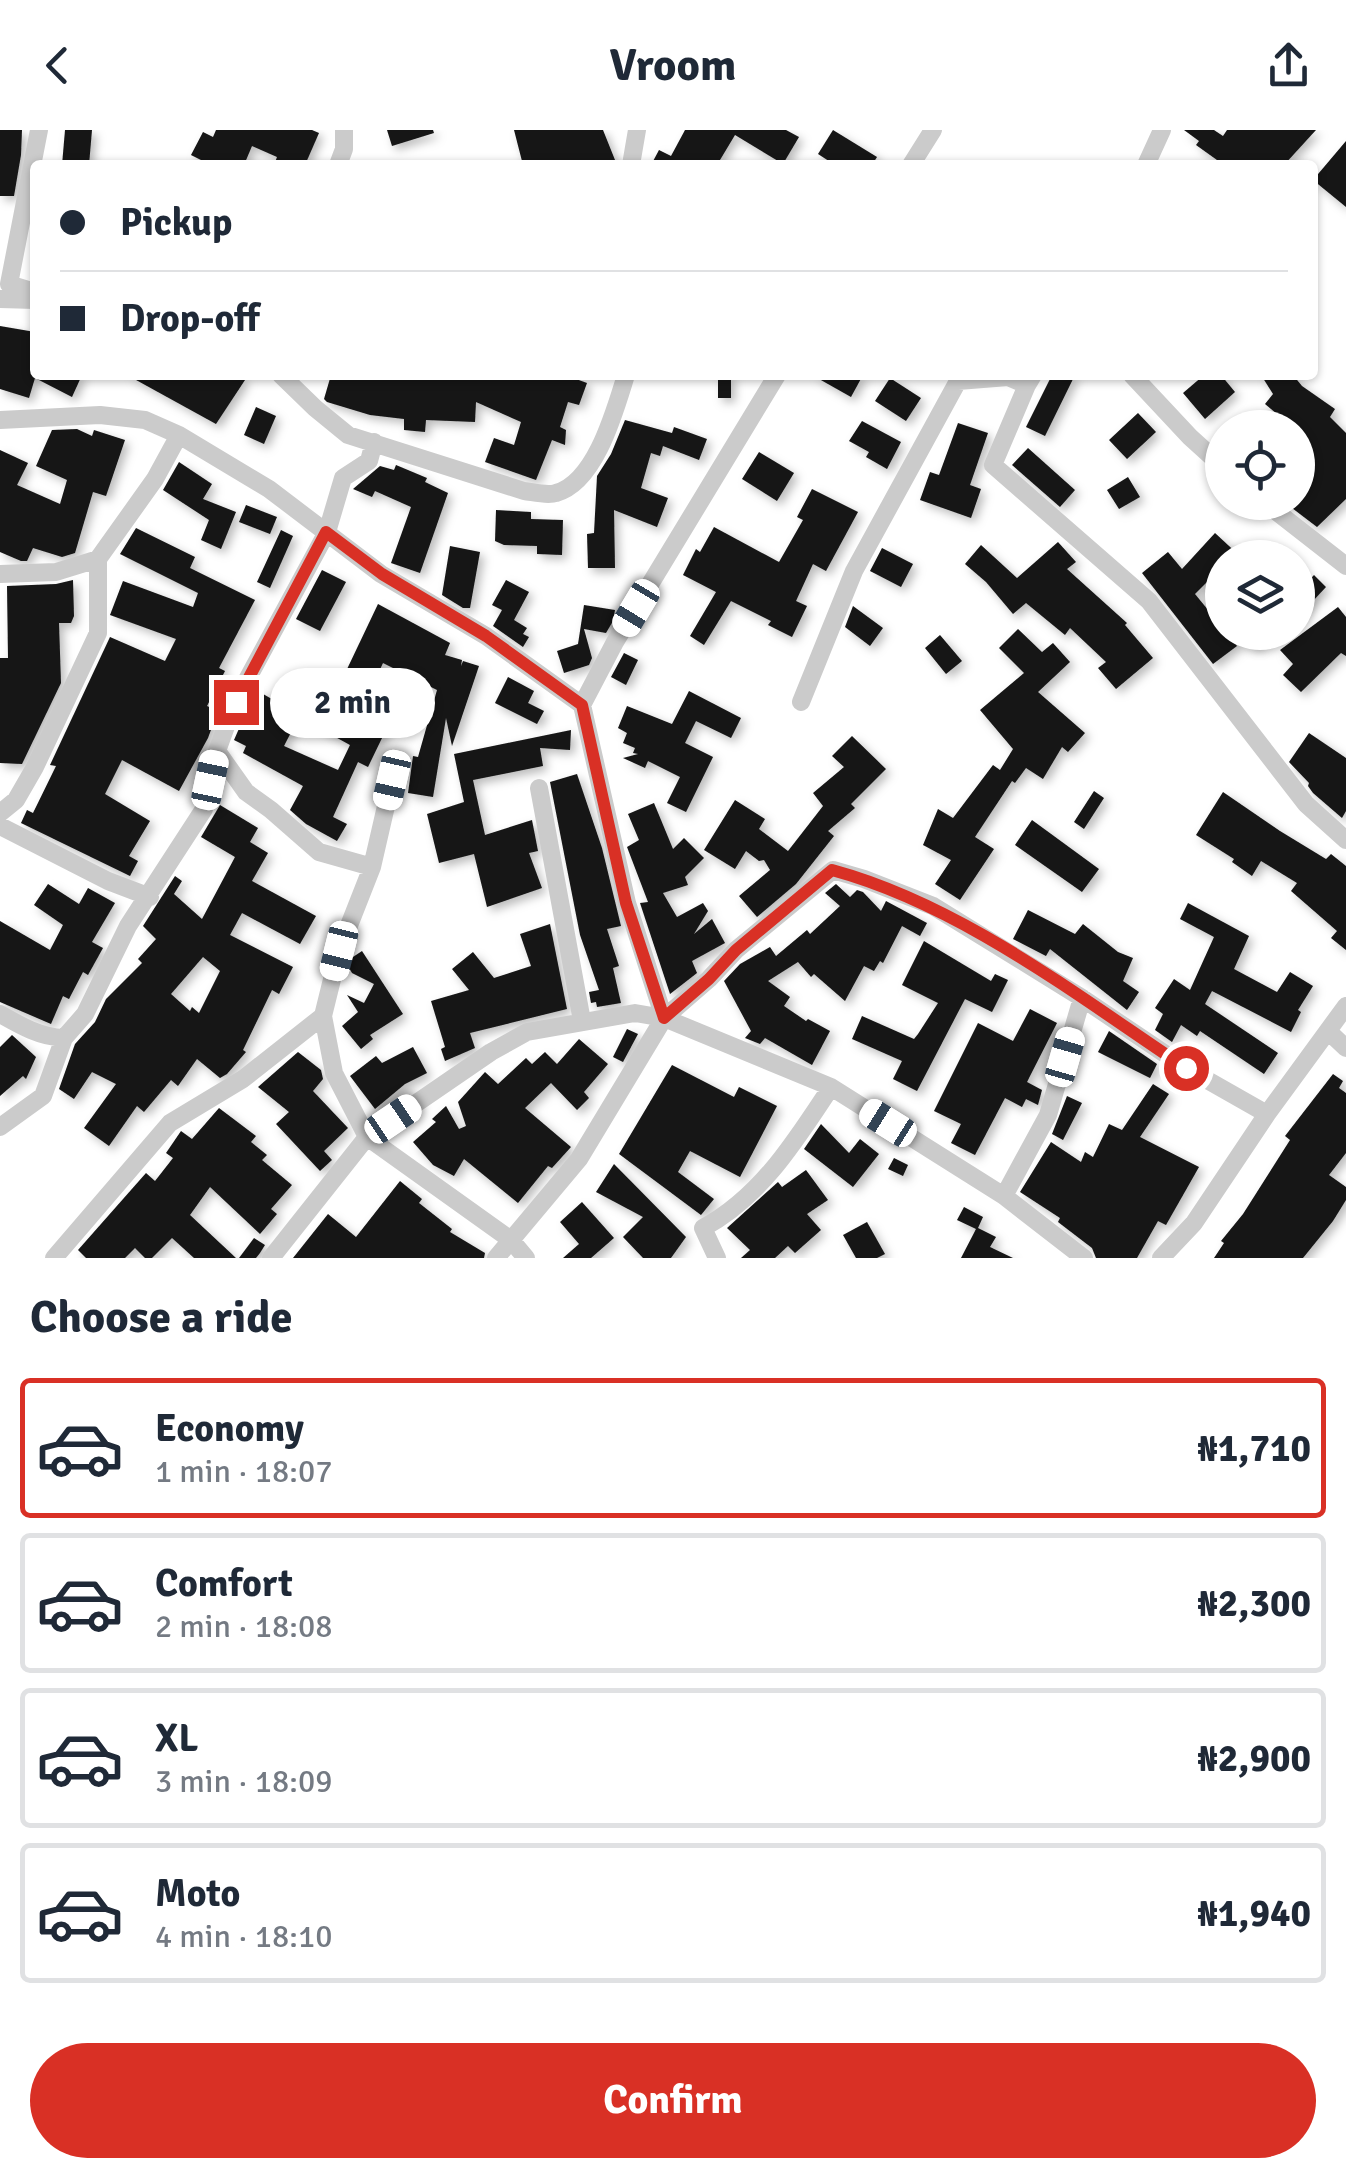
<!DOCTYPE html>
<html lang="en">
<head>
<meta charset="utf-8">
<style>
	:root { --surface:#fff; --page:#f2f2f3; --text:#1f2937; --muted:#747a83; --line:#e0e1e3; --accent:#d93025 }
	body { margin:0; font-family:Signika,sans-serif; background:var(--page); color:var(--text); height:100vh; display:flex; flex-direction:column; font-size:38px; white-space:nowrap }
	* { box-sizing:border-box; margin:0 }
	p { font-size:32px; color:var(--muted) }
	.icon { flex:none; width:55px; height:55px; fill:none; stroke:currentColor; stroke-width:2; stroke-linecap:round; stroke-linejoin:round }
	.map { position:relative; height:1128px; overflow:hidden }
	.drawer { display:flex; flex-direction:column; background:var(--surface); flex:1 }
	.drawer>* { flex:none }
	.banner { position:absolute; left:30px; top:30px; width:1288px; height:220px; border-radius:10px; box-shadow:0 2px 8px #0004; display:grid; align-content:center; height:220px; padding:0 30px; background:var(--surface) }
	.controls { position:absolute; left:1205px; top:280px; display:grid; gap:20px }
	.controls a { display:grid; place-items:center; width:110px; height:110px; border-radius:50%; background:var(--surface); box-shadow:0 2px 8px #0004; font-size:50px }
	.end { position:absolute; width:45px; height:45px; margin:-22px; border:12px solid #d93025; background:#fff; box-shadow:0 0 0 5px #fff }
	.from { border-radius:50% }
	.bubble { position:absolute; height:70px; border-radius:35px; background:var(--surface); box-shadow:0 2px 8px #0004; font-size:32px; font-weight:700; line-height:70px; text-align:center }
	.car { position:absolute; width:30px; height:60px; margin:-30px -15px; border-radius:12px; box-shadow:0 0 8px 2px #0007; background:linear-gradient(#fff 24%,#345 0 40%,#fff 0 76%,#345 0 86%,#fff 0) }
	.banner b { display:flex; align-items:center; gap:35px; height:95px; font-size:38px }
	.banner b+b { border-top:2px solid var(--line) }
	.banner i { width:25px; height:25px; background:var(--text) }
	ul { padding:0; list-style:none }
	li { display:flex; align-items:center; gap:30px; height:140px; margin:0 20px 15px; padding:0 10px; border:5px solid var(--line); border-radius:10px }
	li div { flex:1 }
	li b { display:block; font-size:38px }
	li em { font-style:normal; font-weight:700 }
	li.active { border-color:var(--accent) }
	li>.icon { width:90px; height:90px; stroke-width:1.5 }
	h2 { padding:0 30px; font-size:45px; line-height:120px }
	.cta { display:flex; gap:20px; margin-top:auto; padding:20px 30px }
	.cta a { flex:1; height:115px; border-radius:60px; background:var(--accent); color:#fff; font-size:40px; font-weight:700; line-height:115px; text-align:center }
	header { display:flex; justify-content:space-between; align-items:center; height:130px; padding:0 30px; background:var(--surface); font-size:45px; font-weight:700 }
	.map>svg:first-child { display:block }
	.building { fill:#151515; fill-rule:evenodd; filter:url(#shadow) }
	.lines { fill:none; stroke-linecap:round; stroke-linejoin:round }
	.minor { stroke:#cbcbcb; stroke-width:18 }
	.route { stroke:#d93025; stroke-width:12 }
</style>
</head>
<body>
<header><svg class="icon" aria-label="back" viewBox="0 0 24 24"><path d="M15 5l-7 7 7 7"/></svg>Vroom<svg class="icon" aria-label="share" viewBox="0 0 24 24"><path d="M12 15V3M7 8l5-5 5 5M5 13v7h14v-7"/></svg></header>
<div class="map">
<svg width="1346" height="1128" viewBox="0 0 1346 1128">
	<defs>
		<filter id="shadow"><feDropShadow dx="4.5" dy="4.5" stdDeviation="5" flood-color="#0004"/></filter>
	</defs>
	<rect width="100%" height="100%" fill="#fff"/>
	<path class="building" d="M 0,0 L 22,0 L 21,25 L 14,66 L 0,66 Z
		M 65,0 L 92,0 L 89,35 L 62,35 Z
		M 216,0 L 312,0 L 319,3 L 305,35 L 274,35 L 277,27 L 252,16 L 244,35 L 211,35 L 191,25 L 203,2 L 213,7 Z
		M 387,0 L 433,0 L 434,3 L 392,16 Z
		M 514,0 L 603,0 L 617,35 L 523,35 Z
		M 685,0 L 786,0 L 799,7 L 783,34 L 735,5 L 717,35 L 651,35 L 659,20 L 671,26 Z
		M 833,0 L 877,27 L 872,35 L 835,35 L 818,24 Z
		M 1184,0 L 1214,0 L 1223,6 L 1227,0 L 1316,0 L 1284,35 L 1224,35 L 1196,15 L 1199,11 Z
		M 1346,11 L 1346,77 L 1313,50 Z
		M 0,196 L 35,202 L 35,245 L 82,245 L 72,267 L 35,248 L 29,268 L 0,259 Z
		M 127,245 L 238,245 L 245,250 L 216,294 Z
		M 331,245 L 565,245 L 587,253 L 579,275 L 568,272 L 560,297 L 566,300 L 565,315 L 552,310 L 536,350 L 485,332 L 494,308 L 514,315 L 521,292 L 476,272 L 475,292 L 426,290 L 425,302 L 404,300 L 404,289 L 370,285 L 327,272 L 324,269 Z
		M 718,245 L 731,245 L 731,268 L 718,268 Z
		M 812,245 L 863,245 L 851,267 Z
		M 1052,245 L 1075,245 L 1045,306 L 1026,297 Z
		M 1204,245 L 1221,245 L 1235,262 L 1205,289 L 1183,263 Z
		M 1261,245 L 1293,245 L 1302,256 L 1335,279 L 1330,287 L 1346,303 L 1346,369 L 1317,397 L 1292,378 L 1298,373 L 1298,298 L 1275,298 L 1283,289 L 1265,274 L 1273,264 Z
		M 890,248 L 921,268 L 906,291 L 875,271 Z
		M 256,277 L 276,286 L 264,314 L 244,305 Z
		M 1138,283 L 1156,302 L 1127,329 L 1109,310 Z
		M 625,290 L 672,303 L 674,297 L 707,309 L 699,330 L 663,316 L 660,326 L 651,323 L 641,358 L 668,368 L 657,397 L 614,380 L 615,438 L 588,438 L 587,404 L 594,403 L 597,346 L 611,324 Z
		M 862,291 L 901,312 L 887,339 L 866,327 L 869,322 L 849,311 Z
		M 958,293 L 988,303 L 970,355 L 981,359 L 971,388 L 920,370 L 930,342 L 939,345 Z
		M 77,299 L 92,306 L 94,300 L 125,310 L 106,366 L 93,362 L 75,423 L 62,427 L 33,418 L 27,431 L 21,431 L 0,422 L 0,320 L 28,333 L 17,355 L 60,374 L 67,350 L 36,336 L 52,300 Z
		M 1028,318 L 1075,360 L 1060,377 L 1012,335 Z
		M 759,322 L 794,343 L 777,371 L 742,349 Z
		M 179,332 L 212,354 L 203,369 L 236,382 L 221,419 L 201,410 L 209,390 L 163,360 Z
		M 396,335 L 427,348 L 425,352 L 448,363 L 420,443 L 391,433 L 411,377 L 375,361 L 372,367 L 353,359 L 380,336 L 394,340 Z
		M 1128,347 L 1140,367 L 1119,379 L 1107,360 Z
		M 812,359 L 858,382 L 826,441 L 813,434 L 796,471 L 807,476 L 792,507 L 768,495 L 771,491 L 731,471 L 704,515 L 690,506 L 716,462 L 683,445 L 696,419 L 700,422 L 714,397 L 779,432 L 803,390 L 797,387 Z
		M 246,375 L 277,387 L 270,404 L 239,392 Z
		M 496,380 L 531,382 L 531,389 L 563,390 L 562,425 L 537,424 L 537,416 L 504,415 L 495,411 Z
		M 136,398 L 195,427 L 190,438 L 255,470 L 219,538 L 225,541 L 207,576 L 218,581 L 208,608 L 179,661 L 122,630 L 105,664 L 150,691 L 129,726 L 138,731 L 130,746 L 21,693 L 27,680 L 33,683 L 56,636 L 50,635 L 110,507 L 165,531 L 176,509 L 110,485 L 123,451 L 193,477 L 198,463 L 120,424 Z
		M 281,400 L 293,406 L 270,458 L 257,452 Z
		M 1215,403 L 1242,428 L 1222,428 L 1222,437 L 1195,464 L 1222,497 L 1222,502 L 1226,502 L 1237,516 L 1213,534 L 1142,443 L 1168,422 L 1182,439 Z
		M 1058,412 L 1076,432 L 1067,439 L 1127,493 L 1125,495 L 1153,528 L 1116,559 L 1098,538 L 1106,532 L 1070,498 L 1065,505 L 1026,473 L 1013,484 L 986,452 L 965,434 L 981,415 L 1017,448 Z
		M 450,416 L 480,422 L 470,478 L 463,478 L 442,465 Z
		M 882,418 L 913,434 L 901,457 L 870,441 Z
		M 322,440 L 346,452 L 320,501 L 296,489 Z
		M 1314,445 L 1326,457 L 1298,487 L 1298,462 Z
		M 73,450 L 74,486 L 71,493 L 59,493 L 61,553 L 22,634 L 0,633 L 0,528 L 8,528 L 7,456 L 56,454 Z
		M 506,450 L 529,462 L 514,490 L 527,498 L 523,504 L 529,507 L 523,517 L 493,496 L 502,480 L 492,475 Z
		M 378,474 L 450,513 L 445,525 L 462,530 L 461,536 L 463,531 L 479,536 L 452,616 L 446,588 L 433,667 L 408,663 L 413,626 L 418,627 L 437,560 L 383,533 L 370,561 L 398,575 L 368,637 L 358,632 L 333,687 L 347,694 L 337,711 L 306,694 L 290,680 L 303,656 L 243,623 L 246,616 L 234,610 L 256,560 L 300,585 L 284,616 L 338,640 L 350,615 L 319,598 Z
		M 584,475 L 615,480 L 613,491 L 606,503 L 584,499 L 592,528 L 589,535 L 564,543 L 557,521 L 578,514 Z
		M 853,476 L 883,498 L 870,516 L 845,497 Z
		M 1338,477 L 1346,487 L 1346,526 L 1341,523 L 1301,562 L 1283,545 L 1293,534 L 1280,520 Z
		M 1018,499 L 1042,522 L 1053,513 L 1070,532 L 1038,562 L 1085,603 L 1068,622 L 1062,617 L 1043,649 L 1026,638 L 1015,653 L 1012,651 L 975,707 L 994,719 L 960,770 L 935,754 L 951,730 L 923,715 L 938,679 L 953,688 L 993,635 L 1000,640 L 1013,619 L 980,580 L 1024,543 L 999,518 Z
		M 1240,502 L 1270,502 L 1255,517 Z
		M 940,505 L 962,531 L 946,544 L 925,518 Z
		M 624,523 L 638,530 L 626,555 L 611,547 Z
		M 508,547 L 534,561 L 528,573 L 544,581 L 537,594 L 495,573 Z
		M 689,561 L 741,588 L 731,608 L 696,591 L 685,613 L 713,627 L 686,682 L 667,673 L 680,647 L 648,631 L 645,638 L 623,628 L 638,624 L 633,623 L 635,618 L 623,613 L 627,603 L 618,598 L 627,576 L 672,594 Z
		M 571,600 L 570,620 L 540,618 L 543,636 L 473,650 L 485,705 L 532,690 L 538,721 L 529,723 L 542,758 L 487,777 L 474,724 L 439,733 L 427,684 L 464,672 L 454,624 Z
		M 1309,603 L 1346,628 L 1346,681 L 1342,688 L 1313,663 L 1308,656 L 1309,653 L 1289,632 Z
		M 852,606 L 886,639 L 851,674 L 855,678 L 828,701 L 834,706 L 796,754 L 757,787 L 739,766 L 770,740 L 764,730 L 759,731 L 746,721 L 735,739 L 704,720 L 735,670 L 765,689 L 759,699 L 788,721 L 823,676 L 813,663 L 844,637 L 832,626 Z
		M 577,644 L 602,718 L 621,796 L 607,799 L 619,836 L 613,838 L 621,873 L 597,877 L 596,872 L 591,873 L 589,862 L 599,860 L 580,805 L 550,652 Z
		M 1094,661 L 1104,668 L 1084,699 L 1074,692 Z
		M 1223,662 L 1280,701 L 1326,729 L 1331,724 L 1346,736 L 1346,820 L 1331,808 L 1337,801 L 1291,761 L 1297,753 L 1261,731 L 1252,746 L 1232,732 L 1234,729 L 1196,705 Z
		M 654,673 L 673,719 L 684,708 L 704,728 L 685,747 L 688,755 L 663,763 L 677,787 L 703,773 L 708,781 L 694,804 L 712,789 L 725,813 L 692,831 L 697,843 L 670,864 L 640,773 L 648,772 L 627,717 L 639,710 L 628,684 Z
		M 220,675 L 258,698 L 250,712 L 268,723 L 252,751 L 316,786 L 300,814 L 242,783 L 230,805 L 293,837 L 279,864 L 272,860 L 243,920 L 246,922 L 227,944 L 220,948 L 197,929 L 178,956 L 171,950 L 144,982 L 137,976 L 109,1016 L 84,998 L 116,954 L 92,942 L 74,969 L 59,959 L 75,914 L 95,892 L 106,869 L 142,833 L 138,829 L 156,809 L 143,796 L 175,746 L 182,751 L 174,764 L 202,789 L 235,727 L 201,707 ZM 203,827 L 220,841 L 199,883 L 192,877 L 190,881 L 171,864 Z
		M 1032,690 L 1099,739 L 1082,762 L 1015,715 Z
		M 48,754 L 79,774 L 88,758 L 115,773 L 92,812 L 103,818 L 88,845 L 83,842 L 69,869 L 63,866 L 51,894 L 0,872 L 0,791 L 50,820 L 63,795 L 34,775 Z
		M 836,754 L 850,767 L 857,760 L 863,762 L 881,781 L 886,771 L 927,793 L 920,806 L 902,796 L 883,833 L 880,831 L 874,841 L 864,836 L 845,871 L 814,844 L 811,847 L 798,832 L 768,851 L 790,867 L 784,876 L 806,891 L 808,889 L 830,901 L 812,935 L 765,908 L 760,914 L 745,908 L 751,901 L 724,851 L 740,834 L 770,817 L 776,826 L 807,800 L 810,804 L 840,776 L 825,763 Z
		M 1188,773 L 1249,806 L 1234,839 L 1277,862 L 1290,842 L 1313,856 L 1298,880 L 1301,882 L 1291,902 L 1212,861 L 1205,874 L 1278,923 L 1264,944 L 1200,901 L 1197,906 L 1181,895 L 1172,912 L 1155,900 L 1163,884 L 1155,878 L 1174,849 L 1190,860 L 1214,807 L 1180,789 Z
		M 1028,780 L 1075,804 L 1083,794 L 1118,822 L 1133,828 L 1123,851 L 1139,862 L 1127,880 L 1050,819 L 1046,826 L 1013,809 Z
		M 550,794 L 567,879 L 470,903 L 475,918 L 445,931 L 441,919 L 445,917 L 431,871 L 469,860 L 452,839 L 473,822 L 494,848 L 531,836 L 520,804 Z
		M 924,811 L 991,851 L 995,844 L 1008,850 L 992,882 L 965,869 L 917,961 L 893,949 L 902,931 L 852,909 L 862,886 L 914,909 L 918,904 L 938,873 L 902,855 Z
		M 362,821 L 403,884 L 370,905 L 373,909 L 361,919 L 342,896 L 358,882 L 347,865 L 364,873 L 374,854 L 352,843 L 348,836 L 350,829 Z
		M 1030,879 L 1057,893 L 1027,952 L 1042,960 L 1038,975 L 1026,969 L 1022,977 L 1005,968 L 975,1025 L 951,1013 L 961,994 L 934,981 L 978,893 L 1013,911 Z
		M 627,899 L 638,904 L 623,932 L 613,927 Z
		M 1109,901 L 1157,934 L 1150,948 L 1098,922 Z
		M 12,905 L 36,927 L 26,949 L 23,946 L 0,966 L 0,917 Z
		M 579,909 L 608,934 L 584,962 L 589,968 L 577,980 L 551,953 L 525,978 L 571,1017 L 552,1038 L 548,1036 L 518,1073 L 464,1029 L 454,1046 L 433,1035 L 413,1012 L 436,992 L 432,989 L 446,976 L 459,999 L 466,996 L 458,972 L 485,942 L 498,954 L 526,928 L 532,934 L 545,922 L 557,934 Z
		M 413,917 L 427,943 L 405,954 L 375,979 L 350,946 L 376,926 L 382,933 Z
		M 298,922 L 321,940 L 323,949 L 313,961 L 348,998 L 324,1021 L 332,1030 L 320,1041 L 276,994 L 289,982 L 258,957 Z
		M 672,935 L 734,967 L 739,957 L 777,976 L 740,1047 L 690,1021 L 678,1042 L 714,1069 L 701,1085 L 619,1024 Z
		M 1333,944 L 1343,951 L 1339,958 L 1346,963 L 1346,1023 L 1329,1045 L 1346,1057 L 1346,1070 L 1333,1091 L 1303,1128 L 1214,1128 L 1224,1113 L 1221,1111 L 1243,1084 L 1290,1010 L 1285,1006 Z
		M 1153,954 L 1169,964 L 1140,1007 L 1199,1037 L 1166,1095 L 1158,1091 L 1137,1128 L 1096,1128 L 1092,1118 L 1058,1092 L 1060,1088 L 1020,1062 L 1051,1012 L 1081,1032 L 1085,1022 L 1093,1027 L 1109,994 L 1122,1000 Z
		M 1067,966 L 1082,973 L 1063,1010 L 1052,1004 Z
		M 219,978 L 256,1006 L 251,1012 L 267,1025 L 262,1030 L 292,1055 L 271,1079 L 277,1084 L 260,1104 L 210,1057 L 190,1085 L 236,1128 L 194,1128 L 172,1108 L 152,1128 L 145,1128 L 135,1118 L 125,1128 L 86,1128 L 78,1120 L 146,1043 L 155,1051 L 173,1028 L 166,1023 L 181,1001 L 192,1009 Z
		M 821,994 L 849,1023 L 860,1009 L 879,1024 L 853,1057 L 804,1019 Z
		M 894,1028 L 908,1035 L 903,1046 L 888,1039 Z
		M 614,1034 L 686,1107 L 671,1128 L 643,1128 L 623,1107 L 643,1087 L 596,1062 Z
		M 806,1040 L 828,1070 L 807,1084 L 821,1100 L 795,1123 L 788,1116 L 775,1128 L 741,1128 L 750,1120 L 727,1098 L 778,1052 L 782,1057 Z
		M 400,1051 L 422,1069 L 419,1073 L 452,1099 L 450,1102 L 485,1123 L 484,1128 L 293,1128 L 328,1084 L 356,1107 Z
		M 582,1072 L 614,1108 L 591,1128 L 563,1128 L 579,1114 L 560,1092 Z
		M 964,1077 L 983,1087 L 978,1098 L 996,1107 L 990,1117 L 1013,1128 L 961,1128 L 976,1099 L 957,1090 Z
		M 867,1092 L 885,1124 L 877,1128 L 856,1128 L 843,1105 Z
		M 254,1108 L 265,1115 L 260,1123 L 256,1128 L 239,1128 Z"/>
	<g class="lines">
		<path class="minor" d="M 338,35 L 344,19 L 344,0
			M 631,35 L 637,0
			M 911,35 L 933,0
			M 1146,35 L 1162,0
			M 35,162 L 9,154 L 39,0
			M 0,169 L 35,170
			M 281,245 L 315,278 L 348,305 L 524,361 C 533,362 547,366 556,363 C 596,352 615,280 626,245
			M 777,245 L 615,512 L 582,575 L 627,773 L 664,888 L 831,957 L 1004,1066 L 1084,1128
			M 1132,245 L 1190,307 L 1222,336
			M 1027,255 L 993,335 L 1149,471 L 1306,674 L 1346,710
			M 0,290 L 100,285 L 145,290 L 179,305 L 269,359 L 381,444 L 486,506 L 582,575
			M 1264,372 L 1346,436
			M 0,444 L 56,442 L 98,429
			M 801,572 L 854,441 L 958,251 L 1008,247 L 1027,255 L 1033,245
			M 217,621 L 246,662 L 271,680 L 319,722 L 372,737
			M 392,650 L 372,737 L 339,821 L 323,886 L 334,943 L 367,1007 L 511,1110 L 526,1128
			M 539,658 L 582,891
			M 0,683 L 16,670 L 35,637 L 98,503 L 98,429 L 155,349 L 179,305
			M 0,696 L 108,751 L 150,767
			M 0,884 C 21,896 40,907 64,908
			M 1329,902 L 1346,918
			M 0,997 L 43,966 L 64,908 L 85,884 L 128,796 L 204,679 L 217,621 L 235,572 L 327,402 L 343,348 L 369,331 L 374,312
			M 1004,1066 L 1048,985 L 1082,868
			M 54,1128 L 170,993 L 243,949 L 323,886
			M 271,1128 L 367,1007 L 491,922 L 527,902 L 635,883 L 664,888
			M 496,1128 L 579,1029 L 664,888 L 709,849 L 736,820 L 833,740 L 864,749 L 933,776 L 1082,868 L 1186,938 L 1267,984
			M 717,1128 L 703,1098 C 761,1067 796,1010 831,957
			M 1161,1128 L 1194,1093 L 1267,984 L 1346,876"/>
	</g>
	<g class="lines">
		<path class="route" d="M 236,572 L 326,402 L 382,444 L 486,506 L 582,575 L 626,773 L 664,888 L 709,849 L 736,820 L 832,740 C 961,775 1076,865 1186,938"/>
	</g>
</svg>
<div class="controls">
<a><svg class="icon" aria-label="locate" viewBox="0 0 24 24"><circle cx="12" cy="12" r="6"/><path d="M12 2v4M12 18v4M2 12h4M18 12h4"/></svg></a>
<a><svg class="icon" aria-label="layers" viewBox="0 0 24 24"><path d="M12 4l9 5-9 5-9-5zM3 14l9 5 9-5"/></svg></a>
</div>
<i class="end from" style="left:1186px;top:938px"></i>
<i class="end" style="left:236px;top:572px"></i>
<div class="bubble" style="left:270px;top:538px;width:165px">2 min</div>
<i class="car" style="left:636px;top:478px;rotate:211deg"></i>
<i class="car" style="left:210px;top:650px;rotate:12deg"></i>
<i class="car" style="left:392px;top:650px;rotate:193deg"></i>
<i class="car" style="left:339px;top:821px;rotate:194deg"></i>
<i class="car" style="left:1065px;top:927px;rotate:16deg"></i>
<i class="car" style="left:393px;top:989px;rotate:56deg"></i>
<i class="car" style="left:888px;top:993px;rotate:302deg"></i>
<div class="banner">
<b><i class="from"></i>Pickup</b>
<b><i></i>Drop-off</b>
</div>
</div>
<section class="drawer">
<h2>Choose a ride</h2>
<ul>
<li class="active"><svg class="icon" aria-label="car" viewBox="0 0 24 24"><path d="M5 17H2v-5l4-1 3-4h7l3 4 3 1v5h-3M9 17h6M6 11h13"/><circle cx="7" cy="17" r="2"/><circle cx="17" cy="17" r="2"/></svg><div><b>Economy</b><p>1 min · 18:07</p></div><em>₦1,710</em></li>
<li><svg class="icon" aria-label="car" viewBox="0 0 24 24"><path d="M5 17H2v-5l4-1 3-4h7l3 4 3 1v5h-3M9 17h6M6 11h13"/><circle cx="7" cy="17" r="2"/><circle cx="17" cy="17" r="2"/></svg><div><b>Comfort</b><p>2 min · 18:08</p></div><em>₦2,300</em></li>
<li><svg class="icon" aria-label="car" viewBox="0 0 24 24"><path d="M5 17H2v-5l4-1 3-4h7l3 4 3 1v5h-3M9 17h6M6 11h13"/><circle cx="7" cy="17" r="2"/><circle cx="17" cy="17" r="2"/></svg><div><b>XL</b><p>3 min · 18:09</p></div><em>₦2,900</em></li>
<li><svg class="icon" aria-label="car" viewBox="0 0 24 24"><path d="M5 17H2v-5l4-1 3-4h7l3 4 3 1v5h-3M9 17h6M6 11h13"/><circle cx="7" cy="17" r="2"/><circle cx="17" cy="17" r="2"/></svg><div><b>Moto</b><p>4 min · 18:10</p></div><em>₦1,940</em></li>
</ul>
<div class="cta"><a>Confirm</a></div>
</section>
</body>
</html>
